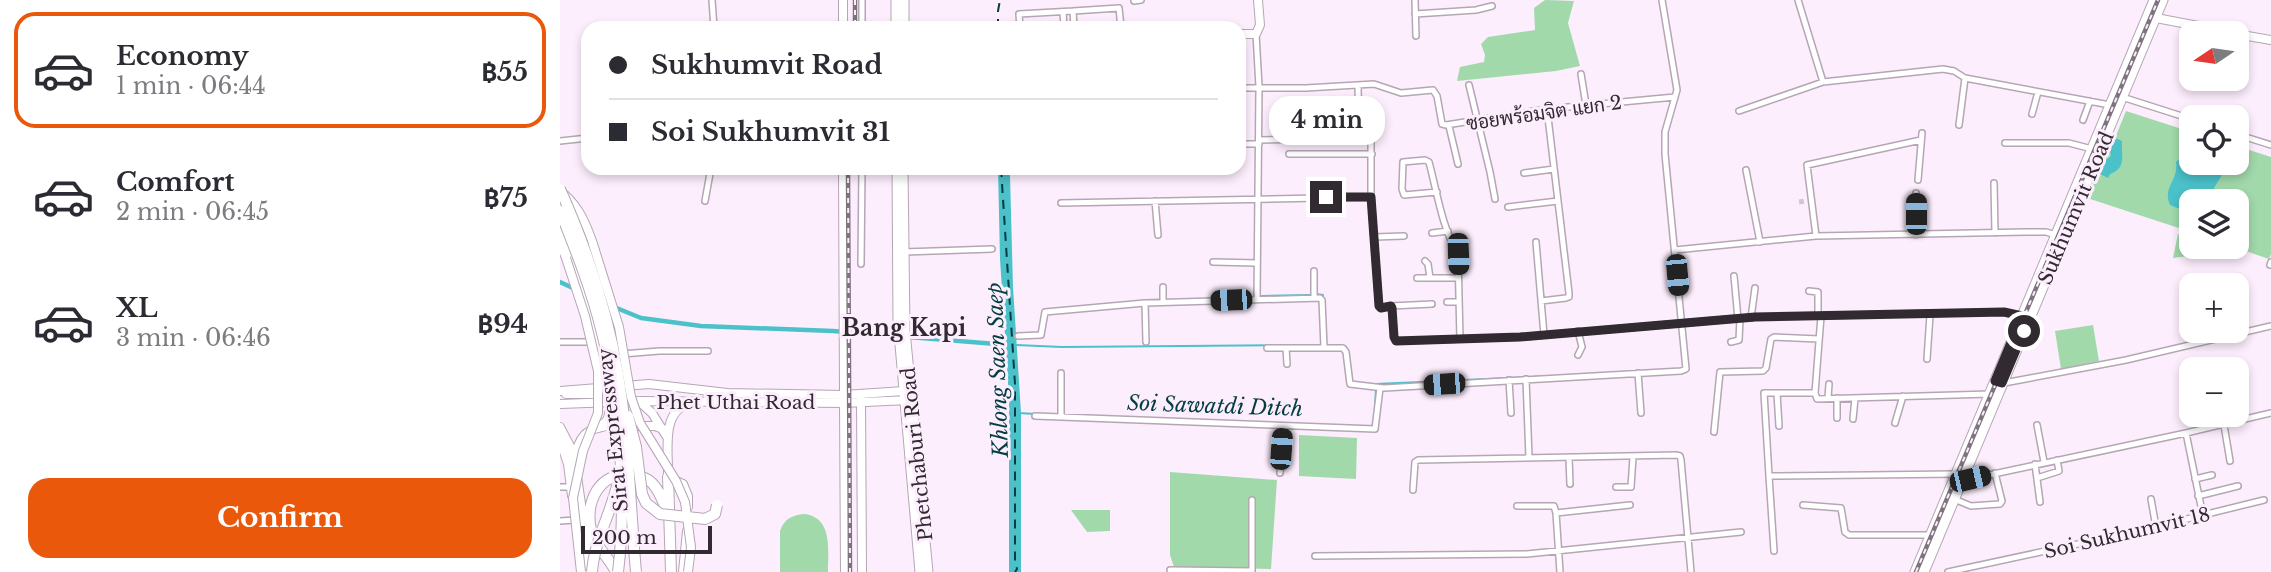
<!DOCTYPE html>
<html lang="en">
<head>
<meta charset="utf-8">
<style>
	:root { --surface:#fff; --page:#f2f2f3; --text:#2b2b33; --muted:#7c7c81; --line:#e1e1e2; --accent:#ea580c }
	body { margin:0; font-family:"Libre Baskerville",Sarabun,serif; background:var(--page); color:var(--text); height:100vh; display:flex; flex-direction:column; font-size:26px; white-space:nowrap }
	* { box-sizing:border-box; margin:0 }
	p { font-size:23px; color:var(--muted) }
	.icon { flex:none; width:38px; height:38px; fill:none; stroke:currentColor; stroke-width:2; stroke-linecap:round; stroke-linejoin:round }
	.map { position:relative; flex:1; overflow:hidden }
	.panel { display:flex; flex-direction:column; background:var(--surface); width:560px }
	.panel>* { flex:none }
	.top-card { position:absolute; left:21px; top:21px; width:665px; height:154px; border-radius:21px; box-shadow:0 4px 10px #0003; display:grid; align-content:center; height:154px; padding:0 28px; background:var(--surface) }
	.needle { width:46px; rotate:257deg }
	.tools { position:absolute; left:1619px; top:21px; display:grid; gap:14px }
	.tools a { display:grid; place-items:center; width:70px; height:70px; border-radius:14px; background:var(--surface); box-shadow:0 4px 10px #0003; font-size:35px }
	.scale { position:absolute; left:21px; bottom:18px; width:131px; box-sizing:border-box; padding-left:7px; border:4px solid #312b31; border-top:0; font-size:19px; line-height:24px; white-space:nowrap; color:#312b31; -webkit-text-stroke:5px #fdeefd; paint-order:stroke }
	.end { position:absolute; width:32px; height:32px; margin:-16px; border:9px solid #312b31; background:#fff; box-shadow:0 0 0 4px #fff }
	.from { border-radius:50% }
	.bubble { position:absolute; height:49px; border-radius:21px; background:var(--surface); box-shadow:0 4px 10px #0003; font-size:23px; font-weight:700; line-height:49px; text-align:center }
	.car { position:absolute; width:21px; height:42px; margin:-21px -10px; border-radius:9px; box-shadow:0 0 5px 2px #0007; background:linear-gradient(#222 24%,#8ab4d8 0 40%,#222 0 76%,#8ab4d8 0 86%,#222 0) }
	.top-card b { display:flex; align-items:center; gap:24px; height:66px; font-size:26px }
	.top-card b+b { border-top:2px solid var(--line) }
	.top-card i { width:18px; height:18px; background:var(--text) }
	ul { padding:12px 0 0; list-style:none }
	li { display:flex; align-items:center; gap:21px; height:116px; margin:0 14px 10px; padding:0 14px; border:4px solid transparent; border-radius:21px }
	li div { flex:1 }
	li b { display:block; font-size:26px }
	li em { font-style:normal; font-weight:700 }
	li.current { border-color:var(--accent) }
	li>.icon { width:63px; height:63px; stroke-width:1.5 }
	.button { display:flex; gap:14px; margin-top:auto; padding:14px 28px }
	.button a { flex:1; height:80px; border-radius:21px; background:var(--accent); color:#fff; font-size:28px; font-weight:700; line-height:80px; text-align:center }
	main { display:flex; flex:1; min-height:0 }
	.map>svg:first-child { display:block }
	.green { fill:#a1d9ab }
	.water { fill:#4bc1ca }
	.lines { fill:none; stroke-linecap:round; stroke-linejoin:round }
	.stream { stroke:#4bc1ca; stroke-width:2 }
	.canal { stroke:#4bc1ca; stroke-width:4.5 }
	.ferry { stroke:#043d41; stroke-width:2; stroke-dasharray:9 7; stroke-linecap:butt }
	.street-tunnel { stroke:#d4c7d4; stroke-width:5; stroke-dasharray:5 2.5; stroke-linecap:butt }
	.street-casing { stroke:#b5a6b5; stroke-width:8 }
	.secondary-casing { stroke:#b5a6b5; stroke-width:10 }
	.primary-casing { stroke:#b5a6b5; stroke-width:11 }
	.highway-casing { stroke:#b5a6b5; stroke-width:12 }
	.street { stroke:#fff; stroke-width:5 }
	.secondary { stroke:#fff; stroke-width:8 }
	.primary { stroke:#fff; stroke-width:9 }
	.highway { stroke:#fff; stroke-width:10 }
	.rail-casing { stroke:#7e747e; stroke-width:4.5 }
	.rail { stroke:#fdeefd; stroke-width:2; stroke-dasharray:5; stroke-linecap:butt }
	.secondary-bridge-casing { stroke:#b5a6b5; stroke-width:10; stroke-linecap:butt }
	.highway-bridge-casing { stroke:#b5a6b5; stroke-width:12; stroke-linecap:butt }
	.secondary-bridge { stroke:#fff; stroke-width:8 }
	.highway-bridge { stroke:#fff; stroke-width:10 }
	.route { stroke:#312b31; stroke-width:9 }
	.labels { text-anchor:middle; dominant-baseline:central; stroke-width:6; stroke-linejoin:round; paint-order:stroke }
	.street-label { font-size:19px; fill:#312b31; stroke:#fdeefd }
	.water-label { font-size:21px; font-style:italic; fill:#043d41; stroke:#fdeefd }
	.quarter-label { font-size:23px; font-weight:bold; fill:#312b31; stroke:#fdeefd }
</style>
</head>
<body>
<main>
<section class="panel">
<ul>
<li class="current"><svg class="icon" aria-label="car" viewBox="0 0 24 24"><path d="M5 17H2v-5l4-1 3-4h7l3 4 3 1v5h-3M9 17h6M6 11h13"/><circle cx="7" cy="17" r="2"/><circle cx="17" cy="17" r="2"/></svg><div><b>Economy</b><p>1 min · 06:44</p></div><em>฿55</em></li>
<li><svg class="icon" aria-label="car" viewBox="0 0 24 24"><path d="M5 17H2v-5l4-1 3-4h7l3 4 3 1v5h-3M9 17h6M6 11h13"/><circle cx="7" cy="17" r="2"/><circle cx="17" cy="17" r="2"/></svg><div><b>Comfort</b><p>2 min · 06:45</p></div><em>฿75</em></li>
<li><svg class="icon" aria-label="car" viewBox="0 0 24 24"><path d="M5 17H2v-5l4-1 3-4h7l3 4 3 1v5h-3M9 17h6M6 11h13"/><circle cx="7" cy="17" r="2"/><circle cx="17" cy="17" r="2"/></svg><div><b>XL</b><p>3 min · 06:46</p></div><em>฿94</em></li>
</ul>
<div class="button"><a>Confirm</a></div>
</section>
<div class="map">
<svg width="1711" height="572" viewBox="0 0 1711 572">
	<rect width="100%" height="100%" fill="#fdeefd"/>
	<path class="green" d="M 985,0 L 1014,1 L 1008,23 L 1020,66 L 996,71 L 897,81 L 900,67 L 924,62 L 925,55 L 921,44 L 928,37 L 975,30 L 974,8 Z
		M 1566,111 L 1631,132 L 1631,163 L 1676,163 L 1677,146 L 1711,157 L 1711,254 L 1709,259 L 1674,247 L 1676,247 L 1676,201 L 1631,201 L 1631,232 L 1524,197 L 1536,167 L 1555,138 Z
		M 1618,234 L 1631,238 L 1631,247 L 1645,247 L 1643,254 L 1613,258 Z
		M 1533,325 L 1539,361 L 1501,369 L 1495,331 Z
		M 739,435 L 797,438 L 796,479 L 739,476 Z
		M 610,472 L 717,480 L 711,569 L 614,567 L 610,555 Z
		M 511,510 L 550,510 L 550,531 L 527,532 Z
		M 244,514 C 273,517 268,550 268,572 L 220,572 L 220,531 C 224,519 232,515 244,514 Z"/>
	<path class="water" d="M 1555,138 L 1562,141 C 1561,155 1567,168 1550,174 L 1548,178 L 1540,174 L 1546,160 L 1551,156 L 1550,151 Z
		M 1631,154 L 1631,163 L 1660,164 L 1662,175 L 1654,188 L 1654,201 L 1631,201 L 1631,210 L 1628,207 L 1620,209 L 1610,205 C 1602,187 1619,180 1616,162 L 1621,157 Z
		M 438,168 L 449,168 L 450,175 L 453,287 L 461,413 L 461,572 L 449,572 L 449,399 L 440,259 Z"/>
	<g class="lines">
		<path class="stream" d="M 756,294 L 763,295
			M 702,296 L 750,295
			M 455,345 L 502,347 L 760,345
			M 786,347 L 789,359
			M 816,384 L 992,376
			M 815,407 L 816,389
			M 459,413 L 475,414"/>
		<path class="canal" d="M 0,282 L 15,289
			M 42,302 L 81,318 L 141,326 L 273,331 L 449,345"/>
		<path class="ferry" d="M 438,28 L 438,11 L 440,0
			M 441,168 L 455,384 L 455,561 L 457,569 L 455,572"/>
		<path class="street-tunnel" d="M 1239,202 L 1246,201"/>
		<g class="street-casing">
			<path id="street" d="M 152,0 L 154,28
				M 855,0 L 856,36
				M 1238,0 L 1263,82
				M 574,1 L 581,0
				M 503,12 L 504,28
				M 855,14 L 916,10 L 932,6
				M 302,28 L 302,0
				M 460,28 L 459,14 L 513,11
				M 514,28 L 513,11 L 559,8 L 561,28
				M 696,34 L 699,87 L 697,299
				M 1021,74 L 1026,105
				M 909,85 L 930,172 L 935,199
				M 798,86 L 799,137 L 811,136 L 811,197 L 819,306 L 821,308 L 830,306 L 832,308 L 834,337 L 836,341 L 960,337 L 1195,317 L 1444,312 L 1462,316
				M 679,88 L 746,88 L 814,84 L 841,93 L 873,90 L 877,96 L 882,124 L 886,125 L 987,109 L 1115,97
				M 1562,97 L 1631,119
				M 1179,111 L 1263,82 L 1383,69 L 1394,71 L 1405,78 L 1550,105
				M 1472,114 L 1478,92
				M 1523,120 L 1530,101
				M 1399,125 L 1405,78
				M 889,126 L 898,164
				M 1676,134 L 1711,145
				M 699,140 L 767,139
				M 0,141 L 28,138
				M 1445,143 L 1509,143 L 1532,149
				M 679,144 L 699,144
				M 729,154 L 812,154
				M 1186,170 L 1200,242
				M 964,173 L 994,169
				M 1358,180 L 1362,133
				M 1434,183 L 1435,233
				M 877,192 L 844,195 L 842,189 L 843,162 L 865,160 L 869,162 C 877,192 882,228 898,254 L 900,339
				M 145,201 L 151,168
				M 595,201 L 598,235
				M 501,203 L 811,197
				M 948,207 L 998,201
				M 872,233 L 888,231
				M 1356,235 L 1356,193
				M 1256,236 L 1247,165 L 1361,140
				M 814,237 L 844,236
				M 976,242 L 984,335
				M 1115,250 L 1256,236 L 1466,232 L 1486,232 L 1496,235
				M 344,252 L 432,249
				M 865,261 L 868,264 L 870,278
				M 653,262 L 697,263
				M 301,264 L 302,168
				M 1710,265 L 1711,262
				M 754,271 L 754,298
				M 1174,276 L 1178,319
				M 857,278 L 898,278
				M 1249,291 L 1258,292 L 1258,316
				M 981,301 L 1006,298 L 1009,297 L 1009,293 L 987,109
				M 603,302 L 603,287
				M 887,302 L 899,302
				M 585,303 L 586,342
				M 831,306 L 872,304
				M 1261,316 L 1255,393 L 1257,399 L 1430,394
				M 1191,318 L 1195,288
				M 1018,331 L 1022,347 L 1018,355
				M 458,336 L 481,335 L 485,312 L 585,303 L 760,298 L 762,300 L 764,347
				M 0,342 L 34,342
				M 1171,342 L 1179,340 L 1180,319
				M 707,348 L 783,348 L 786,352 L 790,384 L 824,388 L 1121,371 L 1126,369 L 1105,154 L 1105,132 L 1117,90 L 1102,0
				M 726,348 L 727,364
				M 62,354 L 99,351 L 148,351
				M 1367,359 L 1370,315
				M 1078,373 L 1081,413
				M 966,379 L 969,458
				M 949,380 L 951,413
				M 1444,383 L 1566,360 L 1711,326
				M 1217,393 L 1219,426
				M 1268,398 L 1269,384
				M 475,416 L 815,429 L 820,388
				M 501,417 L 501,373
				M 1277,418 L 1277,398
				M 1293,419 L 1295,398
				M 1335,423 L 1343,396
				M 1477,425 L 1484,462
				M 1664,425 L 1670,461
				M 1154,432 L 1160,372 L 1203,371 L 1206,368 L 1211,339 L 1214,337 L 1259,339
				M 1626,433 L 1643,516
				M 1009,458 L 1010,484
				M 1475,464 L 1480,502
				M 720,473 L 723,426
				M 1209,476 L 1204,393 L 1255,393
				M 1403,477 L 1410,479 L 1626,433 L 1711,413
				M 1477,478 L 1499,471 L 1497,460
				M 1635,479 L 1652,475
				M 0,487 L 11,487
				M 1056,487 L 1071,487 L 1073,457
				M 853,490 L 855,462 L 858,460 L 1116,455 L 1120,456 L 1121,460 L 1131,572
				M 1638,496 L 1678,486
				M 1394,499 L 1411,506 L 1440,504 L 1442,501 L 1435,473
				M 1591,499 L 1596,527
				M 1243,505 L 1281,508 L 1285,532 L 1289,535 L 1370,535
				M 957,506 L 994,506 L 996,513 L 1000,572
				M 996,513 L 1070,505
				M 0,521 L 15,520
				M 1214,551 L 1209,476 L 1396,474
				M 755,556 L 967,554 L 1181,532
				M 610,570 L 692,571 L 692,500
				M 1388,572 L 1578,531 L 1704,500"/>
		</g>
		<g class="secondary-casing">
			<path id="secondary" d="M 283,0 L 283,28
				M 1596,18 L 1675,33
				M 679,34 L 696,34 L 700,25 L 698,0
				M 1676,34 L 1711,40
				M 283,168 L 284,395
				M 5,195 C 20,209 26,224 33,244
				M 0,228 C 12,255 60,398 47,420 C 45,423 41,424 39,427
				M 0,243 L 6,258
				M 0,391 L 89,384 L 167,393 L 284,395 L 344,391
				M 6,394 L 43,394
				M 301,397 L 302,572
				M 79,401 L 92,413 L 107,437
				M 284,403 L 285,572
				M 0,404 L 81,401 L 284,403 L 349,400
				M 65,426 L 95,426 L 103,429
				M 0,427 L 10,446 L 13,456
				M 0,440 L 8,464 L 12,496
				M 14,463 C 21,412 48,439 56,415
				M 128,507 L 128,496 L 123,484 L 108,477 C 109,454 100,411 129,404
				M 123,572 L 127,531"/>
		</g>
		<g class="primary-casing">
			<path id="primary" d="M 336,0 L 336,28
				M 344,0 L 344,28
				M 337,168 L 338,322 L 360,572
				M 343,168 L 345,331 L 368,572
				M 1355,572 L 1594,0
				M 1364,572 L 1603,0"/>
		</g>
		<g class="highway-casing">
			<path id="highway" d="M 14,463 L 30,572
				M 108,477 L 111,572
				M 56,572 C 49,557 35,547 31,530 C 25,502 39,471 72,475 C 80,477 86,477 92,483 C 100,491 105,506 109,517"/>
		</g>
		<use href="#street" class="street"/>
		<use href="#secondary" class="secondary"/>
		<use href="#primary" class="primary"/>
		<use href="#highway" class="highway"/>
		<g class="rail-casing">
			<path id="rail" d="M 295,0 L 295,28
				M 288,168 L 290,572
				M 1356,572 L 1598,0"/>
		</g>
		<use href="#rail" class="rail"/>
		<g class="secondary-bridge-casing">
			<path id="secondary-bridge" d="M 33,244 L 59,327 L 71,397 L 80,423 L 116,481 L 125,502 L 131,547 L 128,572
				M 6,258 L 25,316 L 38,371 L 38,413 L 23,451 L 13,498 L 21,572"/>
		</g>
		<g class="highway-bridge-casing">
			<path id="highway-bridge" d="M 0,189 C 27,249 47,309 58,374 C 69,439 70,506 76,572
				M 0,211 C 16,251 32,291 42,333 C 60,403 67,500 58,572
				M 68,416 L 76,447 L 82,494 L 86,503 L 100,514 L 145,519 L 155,514 L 157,505
				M 32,572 C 34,542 50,515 57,486"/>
		</g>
		<use href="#secondary-bridge" class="secondary-bridge"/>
		<use href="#highway-bridge" class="highway-bridge"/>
	</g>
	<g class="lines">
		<path class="route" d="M 766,197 L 811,197 L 819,306 L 821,308 L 831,306 L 832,308 L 834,337 L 836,341 L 960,337 L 1195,317 L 1444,312 L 1462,316 L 1435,381 L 1442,383 L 1464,331"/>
	</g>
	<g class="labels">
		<g class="street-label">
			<text transform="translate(984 113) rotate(-8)">ซอยพร้อมจิต แยก 2</text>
			<text transform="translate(1516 208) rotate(-67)">Sukhumvit Road</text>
			<text x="176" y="402">Phet Uthai Road</text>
			<text transform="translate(53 430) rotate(-96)">Sirat Expressway</text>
			<text transform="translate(357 454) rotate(-96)">Phetchaburi Road</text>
			<text transform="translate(1567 533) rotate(-13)">Soi Sukhumvit 18</text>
		</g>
		<g class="water-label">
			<text transform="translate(438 370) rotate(-92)">Khlong Saen Saep</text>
			<text transform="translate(655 406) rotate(2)">Soi Sawatdi Ditch</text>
		</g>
		<g class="quarter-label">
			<text x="344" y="328">Bang Kapi</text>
		</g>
	</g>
</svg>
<div class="tools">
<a><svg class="needle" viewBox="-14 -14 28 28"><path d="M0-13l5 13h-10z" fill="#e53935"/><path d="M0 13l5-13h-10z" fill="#7c7c81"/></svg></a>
<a><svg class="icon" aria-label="locate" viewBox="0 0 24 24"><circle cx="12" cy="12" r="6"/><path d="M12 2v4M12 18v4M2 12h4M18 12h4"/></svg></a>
<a><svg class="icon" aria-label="layers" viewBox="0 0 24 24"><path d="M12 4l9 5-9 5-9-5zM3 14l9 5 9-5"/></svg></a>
<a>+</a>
<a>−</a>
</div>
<div class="scale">200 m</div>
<i class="end from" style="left:1464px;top:331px"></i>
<i class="end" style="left:766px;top:197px"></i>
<div class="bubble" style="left:709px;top:96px;width:116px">4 min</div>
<i class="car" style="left:1356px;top:214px;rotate:0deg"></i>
<i class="car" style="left:898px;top:254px;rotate:178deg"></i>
<i class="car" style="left:1117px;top:275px;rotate:175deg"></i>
<i class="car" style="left:671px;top:300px;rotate:268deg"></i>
<i class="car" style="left:884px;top:384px;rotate:266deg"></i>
<i class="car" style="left:721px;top:449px;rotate:4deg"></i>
<i class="car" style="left:1410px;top:479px;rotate:77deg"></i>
<div class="top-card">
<b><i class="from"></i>Sukhumvit Road</b>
<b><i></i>Soi Sukhumvit 31</b>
</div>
</div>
</main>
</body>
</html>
